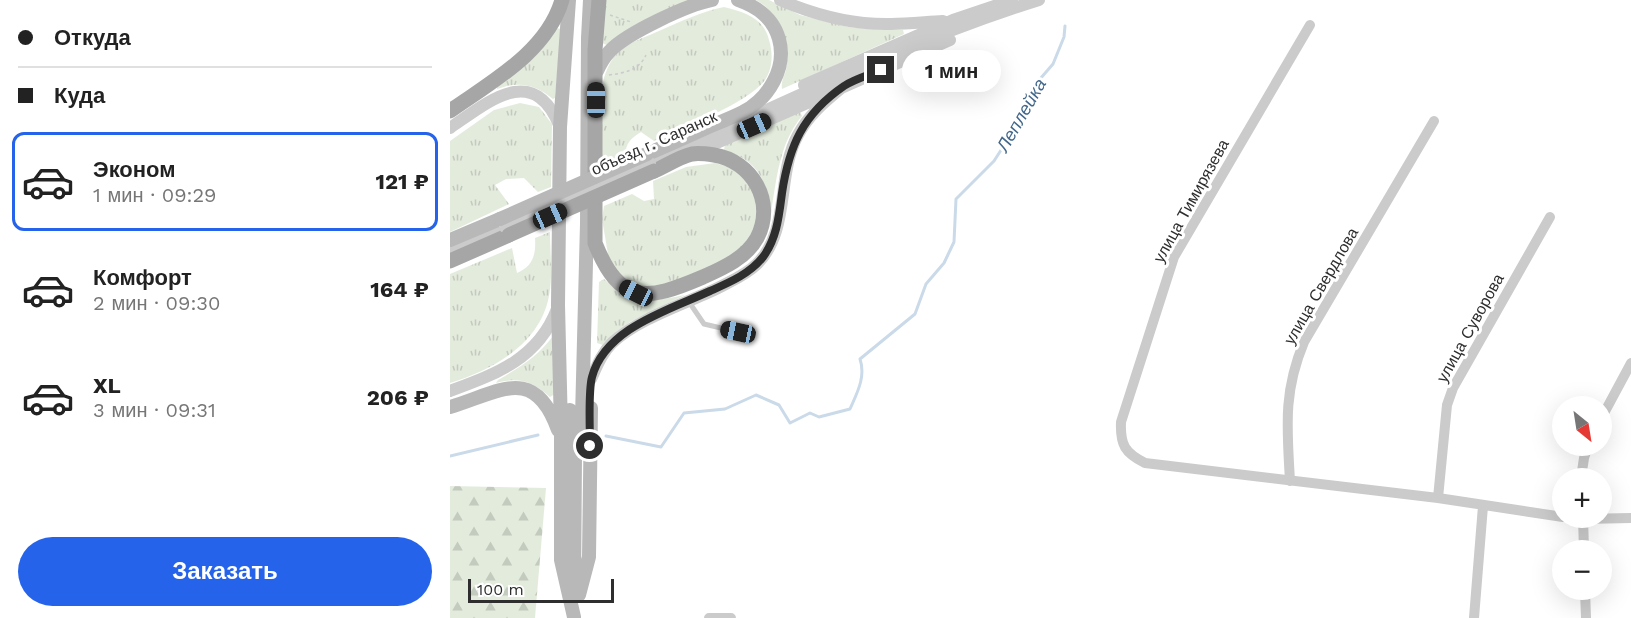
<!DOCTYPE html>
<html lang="ru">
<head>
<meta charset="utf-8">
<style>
	:root { --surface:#fff; --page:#f2f2f2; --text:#222; --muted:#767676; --line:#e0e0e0; --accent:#2563eb }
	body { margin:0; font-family:"Work Sans",sans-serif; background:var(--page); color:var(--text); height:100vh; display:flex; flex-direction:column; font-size:22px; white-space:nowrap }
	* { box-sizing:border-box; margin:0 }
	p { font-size:20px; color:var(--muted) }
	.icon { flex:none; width:33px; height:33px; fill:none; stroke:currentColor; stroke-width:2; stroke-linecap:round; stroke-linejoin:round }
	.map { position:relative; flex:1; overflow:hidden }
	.sheet { display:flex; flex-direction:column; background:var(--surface); width:450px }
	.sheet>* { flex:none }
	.top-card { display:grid; align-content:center; height:132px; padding:0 18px; background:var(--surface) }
	.needle { width:39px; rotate:150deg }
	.buttons { position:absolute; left:1102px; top:396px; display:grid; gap:12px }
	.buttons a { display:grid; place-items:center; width:60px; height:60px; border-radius:50%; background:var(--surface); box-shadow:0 6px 24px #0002; font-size:30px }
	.scale { position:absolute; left:18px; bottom:15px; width:146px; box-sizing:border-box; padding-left:6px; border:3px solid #2e2e2e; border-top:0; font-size:16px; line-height:21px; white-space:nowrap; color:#2e2e2e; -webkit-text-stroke:4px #fff; paint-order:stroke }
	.end { position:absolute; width:27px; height:27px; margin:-14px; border:8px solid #2e2e2e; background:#fff; box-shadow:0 0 0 3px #fff }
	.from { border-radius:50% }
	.bubble { position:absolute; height:42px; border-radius:21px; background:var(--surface); box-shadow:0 6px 24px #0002; font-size:20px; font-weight:700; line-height:42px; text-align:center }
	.car { position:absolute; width:18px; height:36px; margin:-18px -9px; border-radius:8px; box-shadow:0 0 4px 2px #0007; background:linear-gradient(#222 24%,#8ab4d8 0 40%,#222 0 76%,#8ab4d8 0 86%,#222 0) }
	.top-card b { display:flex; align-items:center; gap:21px; height:57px; font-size:22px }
	.top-card b+b { border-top:2px solid var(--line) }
	.top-card i { width:15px; height:15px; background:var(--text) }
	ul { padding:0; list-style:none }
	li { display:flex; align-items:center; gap:18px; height:99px; margin:0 12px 9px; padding:0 6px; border:3px solid transparent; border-radius:12px }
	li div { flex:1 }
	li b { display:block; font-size:22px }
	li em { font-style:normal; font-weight:700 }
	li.selected { border-color:var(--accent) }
	li>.icon { width:54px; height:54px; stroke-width:1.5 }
	.button { display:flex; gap:12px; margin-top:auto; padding:12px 18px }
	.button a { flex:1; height:69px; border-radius:36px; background:var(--accent); color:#fff; font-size:24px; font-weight:700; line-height:69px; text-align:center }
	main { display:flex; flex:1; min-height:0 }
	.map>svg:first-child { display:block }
	.grass { fill:url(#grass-tufts) }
	.forest { fill:url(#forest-firs) }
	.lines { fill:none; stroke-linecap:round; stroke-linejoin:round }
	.stream { stroke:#cadae9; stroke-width:3 }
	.path { stroke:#cbcbcb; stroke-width:1.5; stroke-dasharray:3 3; stroke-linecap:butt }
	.service { stroke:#cbcbcb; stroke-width:5 }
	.minor { stroke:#cbcbcb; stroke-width:10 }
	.tertiary { stroke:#cbcbcb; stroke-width:12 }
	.secondary { stroke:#b8b8b8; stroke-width:14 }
	.primary { stroke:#a6a6a6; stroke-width:15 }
	.tertiary-bridge { stroke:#cbcbcb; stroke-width:12 }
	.secondary-bridge { stroke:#b8b8b8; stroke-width:14 }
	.primary-bridge { stroke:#a6a6a6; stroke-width:15 }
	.route { stroke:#2e2e2e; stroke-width:8 }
	.labels { text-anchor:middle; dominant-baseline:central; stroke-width:6; stroke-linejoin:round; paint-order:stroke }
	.street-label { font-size:16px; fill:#2e2e2e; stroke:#fff }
	.water-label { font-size:18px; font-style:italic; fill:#42678b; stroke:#fff }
</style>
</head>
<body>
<main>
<section class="sheet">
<div class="top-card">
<b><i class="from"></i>Откуда</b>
<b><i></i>Куда</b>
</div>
<ul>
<li class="selected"><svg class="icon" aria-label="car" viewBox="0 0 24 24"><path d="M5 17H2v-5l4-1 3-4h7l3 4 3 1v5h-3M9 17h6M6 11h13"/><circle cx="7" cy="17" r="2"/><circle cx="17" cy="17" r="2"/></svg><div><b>Эконом</b><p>1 мин · 09:29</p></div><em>121 ₽</em></li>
<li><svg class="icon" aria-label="car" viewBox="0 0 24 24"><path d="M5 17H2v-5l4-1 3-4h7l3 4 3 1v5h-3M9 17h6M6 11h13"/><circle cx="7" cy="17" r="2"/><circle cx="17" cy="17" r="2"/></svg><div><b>Комфорт</b><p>2 мин · 09:30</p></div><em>164 ₽</em></li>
<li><svg class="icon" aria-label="car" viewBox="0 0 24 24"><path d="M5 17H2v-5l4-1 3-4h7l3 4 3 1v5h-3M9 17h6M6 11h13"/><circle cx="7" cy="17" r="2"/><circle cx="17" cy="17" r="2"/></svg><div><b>XL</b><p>3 мин · 09:31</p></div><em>206 ₽</em></li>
</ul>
<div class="button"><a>Заказать</a></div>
</section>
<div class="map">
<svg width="1181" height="618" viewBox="0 0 1181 618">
	<defs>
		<pattern id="grass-tufts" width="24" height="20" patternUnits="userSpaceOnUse" patternTransform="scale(1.5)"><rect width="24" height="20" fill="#e3ebdd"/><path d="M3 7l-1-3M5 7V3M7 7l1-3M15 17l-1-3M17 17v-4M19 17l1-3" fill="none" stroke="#c3cabe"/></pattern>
		<pattern id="forest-firs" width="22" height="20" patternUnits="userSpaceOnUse" patternTransform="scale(1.5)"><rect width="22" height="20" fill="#e3ebdd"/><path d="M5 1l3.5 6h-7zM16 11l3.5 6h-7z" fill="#c3cabe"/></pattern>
	</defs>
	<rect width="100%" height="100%" fill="#fff"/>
	<path class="grass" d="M 155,0 L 242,0 L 186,25 L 157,45 L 152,43 Z
		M 306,0 L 319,0 L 350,15 L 399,27 L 427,30 L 453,30 L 454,34 L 332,89 C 331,81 334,77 336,70 C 342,43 330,13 306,0 Z
		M 274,7 C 294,12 314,18 319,40 C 323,53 323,68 315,80 C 299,103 232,128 204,141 L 191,132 C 181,138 176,143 175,155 L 151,165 C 151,130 141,69 175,47 C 185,40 198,36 209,31 C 232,21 250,12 274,7 Z
		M 106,28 L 111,29 L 105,98 L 103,99 C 85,84 69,81 47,89 L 47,86 Z
		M 70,103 L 89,107 L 102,124 L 101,187 L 88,192 L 74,178 L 56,179 L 45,185 L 59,204 L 0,232 L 0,141 L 44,110 Z
		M 350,112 L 352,116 C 329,144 327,178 321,212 C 316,179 308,161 274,150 L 275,144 Z
		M 265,163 L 288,170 L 304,193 L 307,219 L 297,243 L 273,262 L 221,284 L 194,289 L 172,278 L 159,260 L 152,219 L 154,206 L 182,194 L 194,201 L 204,199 L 203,181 L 236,167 Z
		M 100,232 C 100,252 103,276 99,296 C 90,344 43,370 0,383 L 0,274 L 62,248 L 67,273 C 83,266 86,255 85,238 Z
		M 154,279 C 182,305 200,302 235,295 L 180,322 L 153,345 L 147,343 L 149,282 Z
		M 104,335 L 105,394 L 100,397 C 82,381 69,377 46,383 L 48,380 C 72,366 87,357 104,335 Z"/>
	<path class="forest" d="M 0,486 L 96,488 L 85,618 L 0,618 Z"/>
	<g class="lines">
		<path class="stream" d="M 156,436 L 211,447 L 234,413 L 275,409 L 306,395 L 329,405 L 340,423 L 360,413 L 369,417 L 400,409 C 407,393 416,377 410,359 L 465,314 L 476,284 L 494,263 L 504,242 L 506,199 L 544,161 L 564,130 L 590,79 L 603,64 L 614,37 L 615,26
			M 0,456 L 88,435"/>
		<path class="path" d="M 160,15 L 181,22
			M 159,75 C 175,73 189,70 196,55"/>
		<path class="service" d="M 239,302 L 254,324 L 288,332"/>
		<path class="minor" d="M 860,25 L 724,257 L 671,422 C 670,445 675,453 695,463 L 988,498 L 1113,517
			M 1152,417 L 1181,363
			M 1131,478 L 1134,458 L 1138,446
			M 840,481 C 837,428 833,392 854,342 L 984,121
			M 988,498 L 997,405 L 1003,388 L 1100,217
			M 1119,518 L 1133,519 L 1181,518
			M 1133,518 L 1134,550
			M 1135,590 L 1136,618
			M 259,618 L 281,618
			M 1024,618 L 1033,506"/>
		<path class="tertiary" d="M 330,0 C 365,15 402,25 441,24 C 458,24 475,22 493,21
			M 354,85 L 503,20 L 562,0
			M 0,128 C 39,101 84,62 110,127
			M 244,153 L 500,40
			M 200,163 C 328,106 455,42 589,0
			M 0,251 L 55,227
			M 141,379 C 147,366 152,353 162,343 C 189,318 235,304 268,288 C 281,281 296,275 307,264 C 341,230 326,175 348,135 C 359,114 377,100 395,85
			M 0,391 C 46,374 88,359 107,309"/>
		<path class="secondary" d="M 119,0 L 110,127 L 108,305 L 111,429 L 111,560 L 124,617
			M 147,71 C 150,64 154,57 160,51 C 177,33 237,5 262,0
			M 197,154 C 216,146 236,137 256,128 C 268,123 281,118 293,112 C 319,98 337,68 329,39 C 323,18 308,7 288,0
			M 0,240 L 50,219
			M 0,407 C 48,393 84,363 108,430
			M 120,410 L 125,455 L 124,594
			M 127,444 L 132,417 L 137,224 L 138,38 L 140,0
			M 129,595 L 139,557 L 141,408"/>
		<path class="primary" d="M 149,0 L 145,50 L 145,243 C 170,306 197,301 253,277 C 273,268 296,258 307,238 C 326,202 302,161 264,155 C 257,154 248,153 242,154 C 229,157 216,166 204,171
			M 0,111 C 41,82 97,52 112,0
			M 0,261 L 59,235"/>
		<path class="tertiary-bridge" d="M 55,227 L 200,163"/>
		<path class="secondary-bridge" d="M 50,219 L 197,154"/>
		<path class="primary-bridge" d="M 59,235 L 204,171"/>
	</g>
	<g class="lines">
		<path class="route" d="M 140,446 C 140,428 138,392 142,377 C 155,328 219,310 260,291 C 278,283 300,274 313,257 C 327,238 329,216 332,193 C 339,146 353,114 394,86 C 405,79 419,75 431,70"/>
	</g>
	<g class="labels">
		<g class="street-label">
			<text transform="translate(204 143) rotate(-24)">объезд г. Саранск</text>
			<text transform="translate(741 201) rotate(-61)">улица Тимирязева</text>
			<text transform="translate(871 286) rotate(-60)">улица Свердлова</text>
			<text transform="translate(1020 328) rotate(-61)">улица Суворова</text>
		</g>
		<g class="water-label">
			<text transform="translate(571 115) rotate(-60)">Леплейка</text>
		</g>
	</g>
</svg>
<div class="buttons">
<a><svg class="needle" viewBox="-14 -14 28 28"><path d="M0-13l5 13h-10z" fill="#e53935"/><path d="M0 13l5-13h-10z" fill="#767676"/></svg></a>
<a>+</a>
<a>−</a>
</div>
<div class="scale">100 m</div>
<i class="end from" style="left:140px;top:446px"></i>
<i class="end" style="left:431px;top:70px"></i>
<div class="bubble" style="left:452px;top:50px;width:99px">1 мин</div>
<i class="car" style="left:146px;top:100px;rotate:0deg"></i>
<i class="car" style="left:304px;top:126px;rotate:66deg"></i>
<i class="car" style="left:100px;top:216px;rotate:66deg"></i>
<i class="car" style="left:186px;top:293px;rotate:297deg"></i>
<i class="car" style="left:288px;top:332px;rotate:282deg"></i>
</div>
</main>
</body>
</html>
